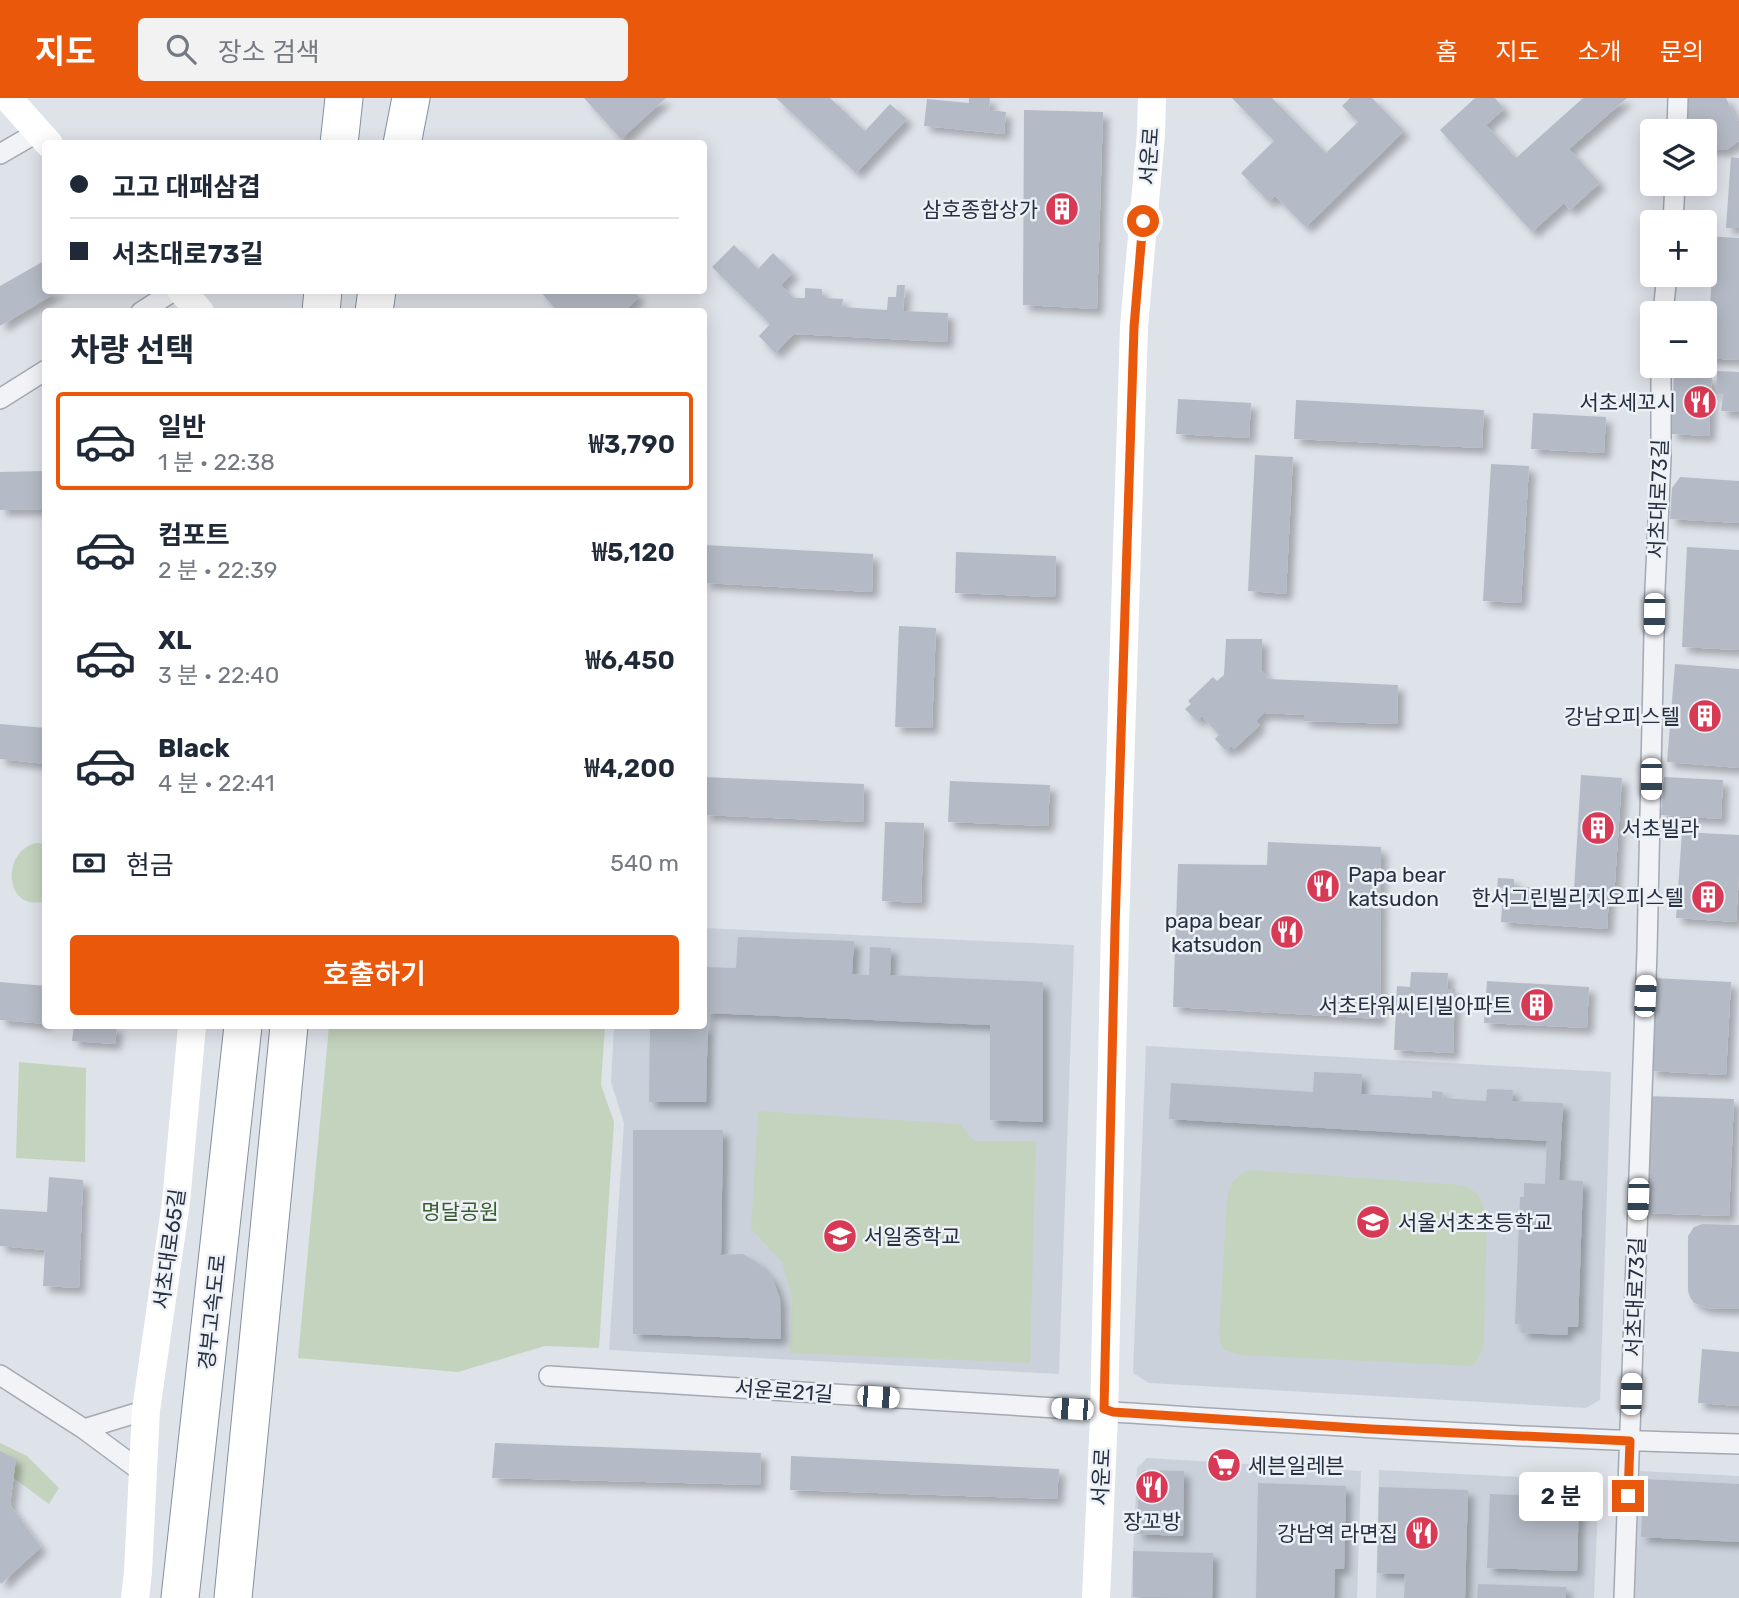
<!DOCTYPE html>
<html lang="ko">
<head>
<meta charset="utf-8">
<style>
	:root { --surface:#fff; --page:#f2f2f3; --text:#1f2937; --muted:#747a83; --line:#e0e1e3; --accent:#ea580c }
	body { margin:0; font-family:Rubik,"Noto Sans KR",sans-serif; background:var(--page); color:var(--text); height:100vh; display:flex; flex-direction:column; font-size:26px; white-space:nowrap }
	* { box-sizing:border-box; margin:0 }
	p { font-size:23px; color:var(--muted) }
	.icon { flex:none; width:38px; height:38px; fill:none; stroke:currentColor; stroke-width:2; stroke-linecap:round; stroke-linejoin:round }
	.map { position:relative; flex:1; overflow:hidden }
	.details { position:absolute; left:42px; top:210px; width:665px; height:721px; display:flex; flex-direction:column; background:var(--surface); border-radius:7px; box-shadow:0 4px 18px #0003 }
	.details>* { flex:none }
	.hud { position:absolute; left:42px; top:42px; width:665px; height:154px; border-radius:7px; box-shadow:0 4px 18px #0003; display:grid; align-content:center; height:154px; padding:0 28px; background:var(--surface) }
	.tools { position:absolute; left:1640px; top:21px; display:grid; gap:14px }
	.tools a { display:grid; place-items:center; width:77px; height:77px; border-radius:7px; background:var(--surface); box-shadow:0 4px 18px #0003; font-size:35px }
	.end { position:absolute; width:32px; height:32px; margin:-16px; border:9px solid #ea580c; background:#fff; box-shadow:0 0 0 4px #fff }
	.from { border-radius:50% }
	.bubble { position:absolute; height:49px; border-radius:7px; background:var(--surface); box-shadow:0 4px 18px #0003; font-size:23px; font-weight:600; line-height:49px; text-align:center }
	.car { position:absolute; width:21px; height:42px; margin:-21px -10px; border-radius:9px; box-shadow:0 0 5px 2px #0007; background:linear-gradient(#fff 24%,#345 0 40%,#fff 0 76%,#345 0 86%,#fff 0) }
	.hud b { display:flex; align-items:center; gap:24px; height:66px; font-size:26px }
	.hud b+b { border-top:2px solid var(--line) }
	.hud i { width:18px; height:18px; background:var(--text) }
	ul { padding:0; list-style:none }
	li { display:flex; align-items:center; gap:21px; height:98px; margin:0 14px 10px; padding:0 14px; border:4px solid transparent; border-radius:7px }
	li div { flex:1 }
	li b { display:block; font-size:26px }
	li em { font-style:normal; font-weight:600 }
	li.active { border-color:var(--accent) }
	li>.icon { width:63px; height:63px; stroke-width:1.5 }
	h2 { padding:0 28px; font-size:32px; line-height:84px }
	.pay { display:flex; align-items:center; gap:18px; height:77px; padding:0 28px; font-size:26px }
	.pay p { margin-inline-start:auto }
	.action { display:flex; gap:14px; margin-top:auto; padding:14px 28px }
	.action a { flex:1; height:80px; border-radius:7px; background:var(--accent); color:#fff; font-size:28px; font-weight:600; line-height:80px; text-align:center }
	header { display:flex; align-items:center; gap:42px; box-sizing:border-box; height:98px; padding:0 35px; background:var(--accent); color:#fff }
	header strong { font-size:33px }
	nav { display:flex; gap:38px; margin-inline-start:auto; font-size:24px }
	.search { width:490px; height:63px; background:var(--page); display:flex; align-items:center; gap:18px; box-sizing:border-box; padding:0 24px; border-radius:7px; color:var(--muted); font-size:26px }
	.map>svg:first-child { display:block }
	.built { fill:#cbd1db }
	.green { fill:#c4d3be }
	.building { fill:#b5bbc6; filter:url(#shadow) }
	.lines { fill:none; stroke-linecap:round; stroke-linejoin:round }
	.street-casing { stroke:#a3a9b3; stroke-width:22 }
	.highway-casing { stroke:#8490a0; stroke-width:39 }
	.street { stroke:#f1f3f7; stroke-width:19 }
	.secondary { stroke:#fff; stroke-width:28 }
	.highway { stroke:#fff; stroke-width:37 }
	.route { stroke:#ea580c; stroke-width:9 }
	.labels { text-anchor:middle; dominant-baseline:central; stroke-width:5; stroke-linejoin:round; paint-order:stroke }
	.street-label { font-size:21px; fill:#263040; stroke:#edf1f6 }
	.poi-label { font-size:21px; fill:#263040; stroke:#edf1f6; text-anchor:end }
	.park-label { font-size:21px; fill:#3b5d32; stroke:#edf1f6 }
</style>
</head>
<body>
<header>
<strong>지도</strong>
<div class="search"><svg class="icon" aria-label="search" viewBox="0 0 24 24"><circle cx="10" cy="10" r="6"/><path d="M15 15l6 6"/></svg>장소 검색</div>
<nav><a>홈</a><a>지도</a><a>소개</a><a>문의</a></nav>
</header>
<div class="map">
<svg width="1739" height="1500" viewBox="0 0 1739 1500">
	<defs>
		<filter id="shadow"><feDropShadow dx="6" dy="6" stdDeviation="3.5" flood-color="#0004"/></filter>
	</defs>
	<rect width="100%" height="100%" fill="#dee2e9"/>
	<path class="built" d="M 704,830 L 1074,847 L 1059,1276 L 609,1252 L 624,1025 L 611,984 L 614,928 L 704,928 Z
		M 1146,948 L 1611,974 L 1600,1302 L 1586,1310 L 1149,1285 L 1133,1275 Z
		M 1147,1360 L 1361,1373 L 1357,1500 L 1131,1500 L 1137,1370 Z
		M 1379,1372 L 1599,1383 L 1594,1500 L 1376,1500 Z
		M 1640,1373 L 1739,1378 L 1739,1500 L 1635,1500 Z"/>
	<path class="green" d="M 36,745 L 45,746 L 45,803 C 5,815 0,754 36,745 Z
		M 329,928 L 605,928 L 601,987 L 614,1024 L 599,1250 L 545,1248 L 458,1274 L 298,1260 Z
		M 19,964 L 86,970 L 85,1064 L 16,1060 Z
		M 758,1013 L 960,1026 L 974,1043 L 1036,1043 L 1030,1265 L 790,1255 L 792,1200 L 782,1164 L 751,1131 Z
		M 1251,1072 L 1461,1087 C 1478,1091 1483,1104 1487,1120 L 1484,1242 C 1483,1253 1480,1260 1472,1268 L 1240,1257 L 1224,1252 L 1220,1245 L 1219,1235 L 1227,1100 C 1230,1085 1236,1076 1251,1072 Z
		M 0,1345 L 27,1358 L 59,1390 L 49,1406 L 0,1370 Z"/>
	<path class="building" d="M 584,0 L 666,0 L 621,41 Z
		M 776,0 L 830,0 L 865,33 L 890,6 L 907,21 L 856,75 Z
		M 969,0 L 990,0 L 989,12 L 1006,14 L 1004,36 L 924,28 L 927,1 L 969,5 Z
		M 1232,0 L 1272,0 L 1326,55 L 1358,24 L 1342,8 L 1350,0 L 1372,0 L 1404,33 L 1306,129 L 1275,98 L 1269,104 L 1241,75 L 1274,43 Z
		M 1475,0 L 1495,0 L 1504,11 L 1486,27 L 1516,60 L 1583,0 L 1627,0 L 1569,51 L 1600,85 L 1570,112 L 1564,105 L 1532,134 L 1440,32 Z
		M 1687,0 L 1726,0 L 1739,27 L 1739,43 L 1726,52 L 1704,51 L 1704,33 L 1684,33 Z
		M 1024,12 L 1103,14 L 1097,211 L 1023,207 Z
		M 1731,59 L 1739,60 L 1739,130 L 1726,130 Z
		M 1704,138 L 1739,140 L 1739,262 L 1704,260 L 1704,224 L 1709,224 L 1712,175 L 1704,174 Z
		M 734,147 L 758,171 L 773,155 L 793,175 L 781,187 L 794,200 L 805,200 L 805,190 L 822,191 L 822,200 L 843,201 L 842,209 L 887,212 L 888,199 L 896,199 L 897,187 L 905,187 L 903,213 L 948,215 L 947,244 L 794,236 L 775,255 L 759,238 L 770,226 L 712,169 Z
		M 44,163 L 46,166 L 46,192 L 61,192 L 0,228 L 0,188 Z
		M 539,192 L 633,192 L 639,199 L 623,214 L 558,214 Z
		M 1717,273 L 1739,274 L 1739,314 L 1721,313 L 1723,296 L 1716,296 Z
		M 1674,277 L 1712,279 L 1709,338 L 1671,336 Z
		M 1178,301 L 1251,305 L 1249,340 L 1176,336 Z
		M 1296,302 L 1484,312 L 1482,350 L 1294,341 Z
		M 1533,315 L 1606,319 L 1604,355 L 1531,351 Z
		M 1255,357 L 1293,359 L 1286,496 L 1248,493 Z
		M 1491,366 L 1529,368 L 1521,505 L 1483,503 Z
		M 46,373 L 46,411 L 0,412 L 0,374 Z
		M 1680,379 L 1739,383 L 1739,425 L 1670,421 L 1672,390 Z
		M 704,447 L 873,456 L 872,494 L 704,485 Z
		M 1687,449 L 1739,452 L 1739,552 L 1682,549 Z
		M 956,454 L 1056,458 L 1055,499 L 955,495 Z
		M 899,528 L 936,530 L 932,630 L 895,629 Z
		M 1226,541 L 1262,541 L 1262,573 L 1269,581 L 1398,587 L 1397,626 L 1304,623 L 1304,617 L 1264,615 L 1256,623 L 1260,627 L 1234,651 L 1231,648 L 1226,653 L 1215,641 L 1219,637 L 1202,618 L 1197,623 L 1185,611 L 1191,606 L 1188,603 L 1213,579 L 1217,583 L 1224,577 Z
		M 1675,566 L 1739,571 L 1739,670 L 1667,664 Z
		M 0,626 L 46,630 L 46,666 L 0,661 Z
		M 1581,677 L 1622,680 L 1614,799 L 1609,799 L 1607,831 L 1501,824 L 1503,790 L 1497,790 L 1498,780 L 1514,781 L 1514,788 L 1574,792 Z
		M 704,679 L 864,686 L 863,724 L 704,717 Z
		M 1664,679 L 1723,682 L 1721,721 L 1661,717 Z
		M 950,683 L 1050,687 L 1048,728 L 948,724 Z
		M 885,724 L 924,725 L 921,805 L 882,803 Z
		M 1682,734 L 1739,737 L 1739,777 L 1736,824 L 1676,820 Z
		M 1268,744 L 1381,749 L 1380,921 L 1173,909 L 1178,766 L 1267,767 Z
		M 738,839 L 854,843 L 852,876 L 869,877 L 870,849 L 891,850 L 890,877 L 1043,884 L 1043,1024 L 990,1022 L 990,927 L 708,915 L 706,1004 L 649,1004 L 650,928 L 704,928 L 704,869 L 736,870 Z
		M 1411,874 L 1448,875 L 1447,891 L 1455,891 L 1453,955 L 1394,952 L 1397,888 L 1410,889 Z
		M 1654,880 L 1731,884 L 1726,977 L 1650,973 Z
		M 1487,883 L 1589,889 L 1587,930 L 1484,925 Z
		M 0,884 L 46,888 L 46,926 L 0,922 Z
		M 74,928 L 117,928 L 115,946 L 72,943 Z
		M 1314,974 L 1362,976 L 1361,996 L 1432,1000 L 1432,993 L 1443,994 L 1442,1000 L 1486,1003 L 1487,991 L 1513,992 L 1512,1003 L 1563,1005 L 1559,1082 L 1583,1083 L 1578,1229 L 1568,1229 L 1567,1237 L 1521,1235 L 1522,1226 L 1515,1226 L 1520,1099 L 1524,1099 L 1524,1085 L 1545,1086 L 1547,1043 L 1169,1021 L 1171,985 L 1313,994 Z
		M 1647,998 L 1734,1001 L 1729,1118 L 1643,1115 Z
		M 633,1032 L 723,1032 L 721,1157 L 743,1156 L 758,1165 L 773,1182 L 780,1201 L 781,1241 L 633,1236 Z
		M 49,1079 L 83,1082 L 79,1190 L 43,1188 L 45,1152 L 0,1148 L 0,1111 L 47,1114 Z
		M 1702,1126 L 1739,1127 L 1739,1211 L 1707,1210 L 1694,1205 L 1690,1199 L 1688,1193 L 1688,1138 L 1694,1129 Z
		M 1702,1251 L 1739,1254 L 1739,1308 L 1698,1305 Z
		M 495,1345 L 761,1355 L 760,1387 L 492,1380 Z
		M 0,1353 L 16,1361 L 10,1407 L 41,1449 L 1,1486 L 0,1484 Z
		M 791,1358 L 1059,1371 L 1057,1401 L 790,1392 Z
		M 1144,1372 L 1184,1373 L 1183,1438 L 1137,1436 L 1139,1377 Z
		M 1644,1381 L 1739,1386 L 1739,1444 L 1641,1439 Z
		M 1258,1385 L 1346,1388 L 1344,1471 L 1335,1471 L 1334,1500 L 1256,1500 Z
		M 1379,1389 L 1468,1392 L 1465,1500 L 1404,1500 L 1405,1476 L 1377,1475 Z
		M 1490,1396 L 1579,1399 L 1577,1473 L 1487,1470 Z
		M 1133,1453 L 1213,1455 L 1212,1500 L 1133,1499 Z
		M 1478,1486 L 1566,1489 L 1566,1500 L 1477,1500 Z"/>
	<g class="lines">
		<g class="street-casing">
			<path id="street" d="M 1677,33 L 1678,0
				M 0,56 L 38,34
				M 1673,124 L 1675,86
				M 141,214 L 175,192
				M 1663,215 L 1667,177
				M 0,301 L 46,272
				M 0,1277 L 84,1331 L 142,1374
				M 549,1278 L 1072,1311 L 1104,1311 L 1113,1314 C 1321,1327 1530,1341 1739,1346
				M 84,1331 L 146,1312
				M 1624,1500 L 1647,853 L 1655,491 L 1661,360 L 1661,268"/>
		</g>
		<g class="highway-casing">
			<path id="highway" d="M 339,46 L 344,0
				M 402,46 L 411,0
				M 321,214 L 323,192
				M 374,214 L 377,192
				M 180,1500 L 243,928
				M 233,1500 L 289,928"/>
		</g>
		<use href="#street" class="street"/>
		<path class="secondary" d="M 8,0 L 49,46
			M 181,192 L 200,214
			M 135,1500 L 138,1474 L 146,1312 L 176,1104 L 192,928
			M 1096,1500 L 1104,1318 L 1115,830 L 1134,229 L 1151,36 L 1152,0"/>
		<use href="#highway" class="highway"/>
	</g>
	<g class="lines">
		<path class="route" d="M 1143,123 L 1134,229 L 1128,416 L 1115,830 L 1104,1311 L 1113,1314 L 1371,1331 L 1630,1343 L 1628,1398"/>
	</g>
	<defs>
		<g id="building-disc" transform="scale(1.75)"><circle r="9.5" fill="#d83955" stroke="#edf1f6"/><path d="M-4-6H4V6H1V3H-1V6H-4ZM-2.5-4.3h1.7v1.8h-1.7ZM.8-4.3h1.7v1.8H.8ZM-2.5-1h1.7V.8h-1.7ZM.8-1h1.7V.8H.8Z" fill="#fff"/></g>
		<g id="restaurant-disc" transform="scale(1.75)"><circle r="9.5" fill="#d83955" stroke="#edf1f6"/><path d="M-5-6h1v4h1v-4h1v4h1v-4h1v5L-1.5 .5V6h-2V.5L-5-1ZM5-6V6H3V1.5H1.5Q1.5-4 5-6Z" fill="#fff"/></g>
		<g id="school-disc" transform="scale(1.75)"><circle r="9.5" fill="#d83955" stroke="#edf1f6"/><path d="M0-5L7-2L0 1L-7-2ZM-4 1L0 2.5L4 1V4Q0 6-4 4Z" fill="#fff"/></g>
		<g id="supermarket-disc" transform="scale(1.75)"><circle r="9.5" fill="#d83955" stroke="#edf1f6"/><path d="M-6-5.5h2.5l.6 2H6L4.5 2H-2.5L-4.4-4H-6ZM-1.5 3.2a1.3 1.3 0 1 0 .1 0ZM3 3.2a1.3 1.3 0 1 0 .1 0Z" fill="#fff"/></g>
	</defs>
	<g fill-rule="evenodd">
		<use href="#building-disc" x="1062" y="111"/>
		<use href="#restaurant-disc" x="1700" y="304"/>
		<use href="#building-disc" x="1705" y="618"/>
		<use href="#building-disc" x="1598" y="730"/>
		<use href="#restaurant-disc" x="1323" y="788"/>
		<use href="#building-disc" x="1708" y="799"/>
		<use href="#restaurant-disc" x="1287" y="834"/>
		<use href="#building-disc" x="1537" y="907"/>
		<use href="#school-disc" x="1373" y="1124"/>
		<use href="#school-disc" x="840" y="1138"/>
		<use href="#supermarket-disc" x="1224" y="1367"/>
		<use href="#restaurant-disc" x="1152" y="1389"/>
		<use href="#restaurant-disc" x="1422" y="1435"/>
	</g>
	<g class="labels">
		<g class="street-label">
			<text transform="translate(1149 58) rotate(-86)">서운로</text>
			<text transform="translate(1658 401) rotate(-88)">서초대로73길</text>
			<text transform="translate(169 1151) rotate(-82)">서초대로65길</text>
			<text transform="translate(1635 1199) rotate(-88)">서초대로73길</text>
			<text transform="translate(212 1214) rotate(-84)">경부고속도로</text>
			<text transform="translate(784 1293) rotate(4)">서운로21길</text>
			<text transform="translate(1101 1379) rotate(-87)">서운로</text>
		</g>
		<g class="poi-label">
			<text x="1038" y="111">삼호종합상가</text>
			<text x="1676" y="304">서초세꼬시</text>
			<text x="1680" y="618">강남오피스텔</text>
			<text x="1622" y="730" text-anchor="start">서초빌라</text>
			<text x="1348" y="776" text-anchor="start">Papa bear<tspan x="1348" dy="24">katsudon</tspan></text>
			<text x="1684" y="799">한서그린빌리지오피스텔</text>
			<text x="1262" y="822">papa bear<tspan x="1262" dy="24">katsudon</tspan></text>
			<text x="1512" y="907">서초타워씨티빌아파트</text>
			<text x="1398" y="1124" text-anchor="start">서울서초초등학교</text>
			<text x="864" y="1138" text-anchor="start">서일중학교</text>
			<text x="1248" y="1367" text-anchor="start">세븐일레븐</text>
			<text x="1152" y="1423" text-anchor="middle">장꼬방</text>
			<text x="1398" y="1435">강남역 라면집</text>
		</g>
		<g class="park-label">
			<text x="460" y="1113">명달공원</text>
		</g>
	</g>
</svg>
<div class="tools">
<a><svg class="icon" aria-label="layers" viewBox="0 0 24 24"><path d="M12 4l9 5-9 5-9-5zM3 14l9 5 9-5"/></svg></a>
<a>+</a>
<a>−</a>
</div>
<i class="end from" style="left:1143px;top:123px"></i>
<i class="end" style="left:1628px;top:1398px"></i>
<div class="bubble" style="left:1519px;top:1374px;width:84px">2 분</div>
<i class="car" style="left:1654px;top:516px;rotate:181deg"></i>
<i class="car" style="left:1651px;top:681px;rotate:180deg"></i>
<i class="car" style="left:1645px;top:898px;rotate:3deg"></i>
<i class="car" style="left:1638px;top:1101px;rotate:182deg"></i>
<i class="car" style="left:1631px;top:1296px;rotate:2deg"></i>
<i class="car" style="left:878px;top:1299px;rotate:94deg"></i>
<i class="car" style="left:1072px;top:1311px;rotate:274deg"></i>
<div class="hud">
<b><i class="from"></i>고고 대패삼겹</b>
<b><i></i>서초대로73길</b>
</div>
<section class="details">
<h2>차량 선택</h2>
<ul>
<li class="active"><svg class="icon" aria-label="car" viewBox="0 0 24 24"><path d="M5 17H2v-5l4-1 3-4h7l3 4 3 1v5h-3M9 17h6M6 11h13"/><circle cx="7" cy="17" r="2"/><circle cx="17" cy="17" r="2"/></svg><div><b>일반</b><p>1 분 · 22:38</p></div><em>₩3,790</em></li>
<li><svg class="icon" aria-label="car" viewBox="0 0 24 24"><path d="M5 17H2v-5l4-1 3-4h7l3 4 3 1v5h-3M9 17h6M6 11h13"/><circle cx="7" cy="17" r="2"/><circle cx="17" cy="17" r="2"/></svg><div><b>컴포트</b><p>2 분 · 22:39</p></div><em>₩5,120</em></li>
<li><svg class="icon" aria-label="car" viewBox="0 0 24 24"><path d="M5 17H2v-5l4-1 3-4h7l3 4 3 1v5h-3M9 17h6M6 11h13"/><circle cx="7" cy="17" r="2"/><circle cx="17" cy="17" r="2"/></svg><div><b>XL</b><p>3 분 · 22:40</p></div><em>₩6,450</em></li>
<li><svg class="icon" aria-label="car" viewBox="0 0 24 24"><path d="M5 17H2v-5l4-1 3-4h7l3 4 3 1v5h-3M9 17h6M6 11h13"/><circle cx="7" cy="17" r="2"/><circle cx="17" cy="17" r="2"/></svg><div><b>Black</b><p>4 분 · 22:41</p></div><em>₩4,200</em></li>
</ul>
<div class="pay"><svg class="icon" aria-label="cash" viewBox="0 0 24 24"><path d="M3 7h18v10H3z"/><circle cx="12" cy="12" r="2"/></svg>현금<p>540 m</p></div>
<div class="action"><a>호출하기</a></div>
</section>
</div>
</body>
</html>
